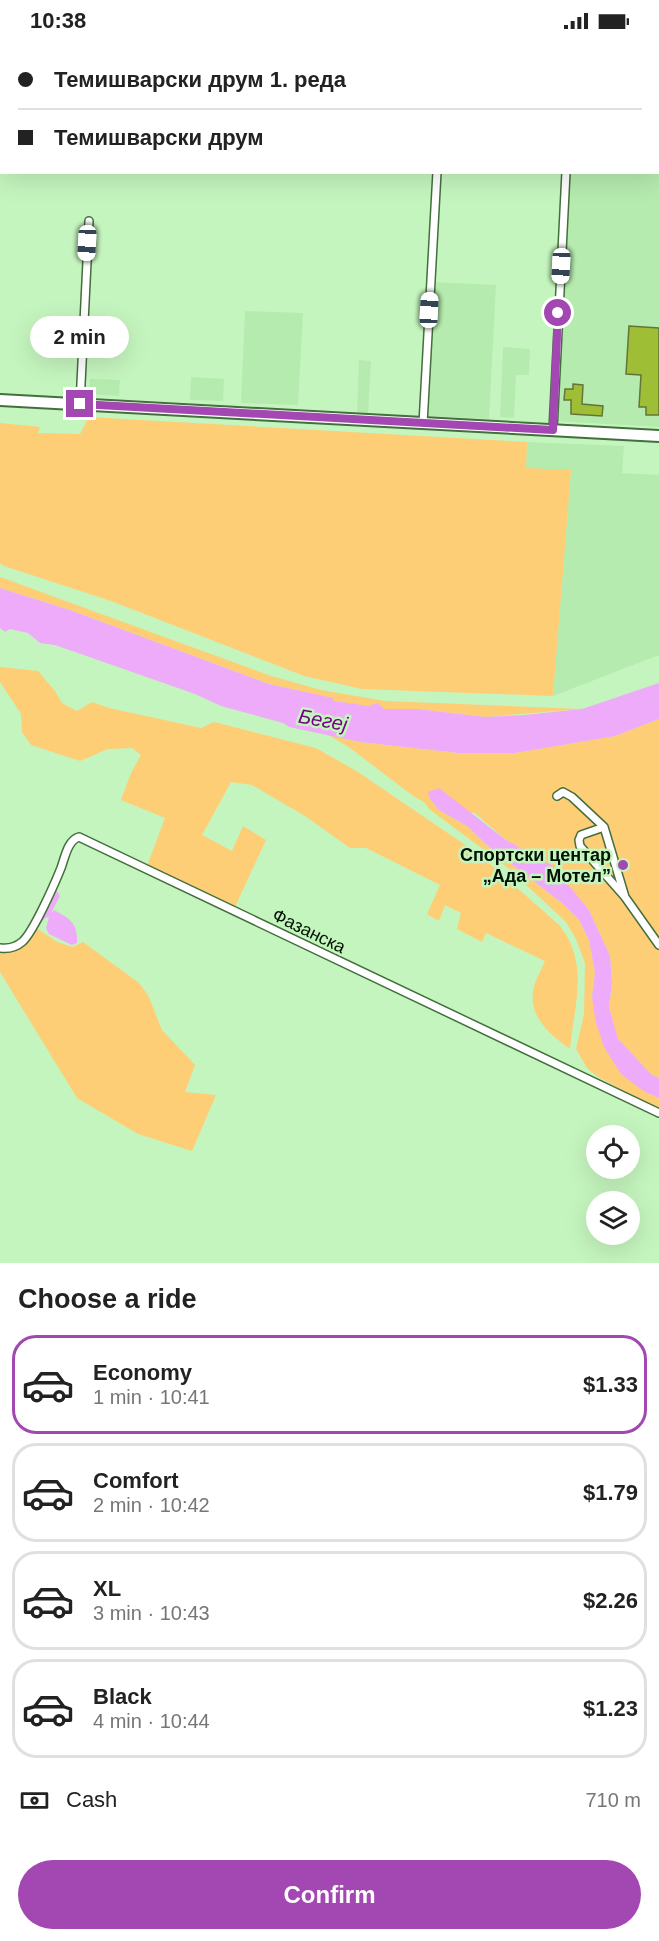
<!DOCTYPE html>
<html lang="en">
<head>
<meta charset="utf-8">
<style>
	:root { --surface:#fff; --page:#f2f2f2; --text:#222; --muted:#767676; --line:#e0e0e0; --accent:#a347b2 }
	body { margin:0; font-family:Arial,sans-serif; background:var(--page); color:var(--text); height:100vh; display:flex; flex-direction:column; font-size:22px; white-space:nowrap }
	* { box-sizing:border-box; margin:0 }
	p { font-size:20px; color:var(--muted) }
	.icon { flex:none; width:33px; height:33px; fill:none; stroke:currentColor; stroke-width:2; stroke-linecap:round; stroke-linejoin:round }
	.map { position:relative; height:1221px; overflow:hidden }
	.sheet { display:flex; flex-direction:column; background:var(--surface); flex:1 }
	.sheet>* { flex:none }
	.banner { position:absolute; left:0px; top:0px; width:660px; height:132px; box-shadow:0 6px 24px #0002; display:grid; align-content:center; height:132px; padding:0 18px; background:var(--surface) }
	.controls { position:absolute; left:586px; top:1083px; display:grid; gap:12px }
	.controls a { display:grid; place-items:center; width:54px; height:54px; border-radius:50%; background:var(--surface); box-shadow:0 6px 24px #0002; font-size:30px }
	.end { position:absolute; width:27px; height:27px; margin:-14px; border:8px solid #a347b2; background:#fff; box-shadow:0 0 0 3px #fff }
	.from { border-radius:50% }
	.bubble { position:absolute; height:42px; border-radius:21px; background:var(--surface); box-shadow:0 6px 24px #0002; font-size:20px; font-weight:700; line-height:42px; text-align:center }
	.car { position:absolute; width:18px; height:36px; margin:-18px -9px; border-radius:8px; box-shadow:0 0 4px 2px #0007; background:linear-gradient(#fff 24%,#345 0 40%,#fff 0 76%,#345 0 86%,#fff 0) }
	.banner b { display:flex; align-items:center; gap:21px; height:57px; font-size:22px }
	.banner b+b { border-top:2px solid var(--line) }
	.banner i { width:15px; height:15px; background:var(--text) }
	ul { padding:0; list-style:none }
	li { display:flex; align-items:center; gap:18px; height:99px; margin:0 12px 9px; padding:0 6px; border:3px solid var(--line); border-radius:24px }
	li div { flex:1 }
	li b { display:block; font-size:22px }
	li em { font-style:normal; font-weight:700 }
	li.current { border-color:var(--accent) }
	li>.icon { width:54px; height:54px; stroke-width:1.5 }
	h2 { padding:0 18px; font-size:27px; line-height:72px }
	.pay { display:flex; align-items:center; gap:15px; height:66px; padding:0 18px; font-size:22px }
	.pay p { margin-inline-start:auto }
	.action { display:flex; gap:12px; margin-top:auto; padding:12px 18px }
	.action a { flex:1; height:69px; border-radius:36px; background:var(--accent); color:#fff; font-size:24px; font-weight:700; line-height:69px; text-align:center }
	.status { display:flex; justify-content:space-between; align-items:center; height:42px; padding:0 30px; background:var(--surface); direction:ltr }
	.status svg { height:16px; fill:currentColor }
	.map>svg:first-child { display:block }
	.built { fill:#b5ebae }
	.green { fill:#fdce76 }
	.water { fill:#eeabf9 }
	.building { fill:#9ebe36; stroke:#647537; stroke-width:1.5 }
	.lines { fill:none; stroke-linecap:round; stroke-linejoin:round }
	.minor-casing { stroke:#436e3e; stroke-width:10 }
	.primary-casing { stroke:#436e3e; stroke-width:14 }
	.minor { stroke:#fff; stroke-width:7 }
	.primary { stroke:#fff; stroke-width:10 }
	.rail { stroke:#658461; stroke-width:1.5 }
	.route { stroke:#a347b2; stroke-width:8 }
	.poi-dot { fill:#a347b2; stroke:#c5f5be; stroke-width:2 }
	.labels { text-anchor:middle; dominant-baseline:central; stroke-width:5; stroke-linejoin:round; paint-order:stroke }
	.poi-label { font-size:18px; font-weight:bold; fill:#021102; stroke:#c5f5be; text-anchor:end }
	.street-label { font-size:18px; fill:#021102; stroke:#c5f5be }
	.water-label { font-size:20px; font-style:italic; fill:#740184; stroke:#c5f5be }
</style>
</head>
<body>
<div class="status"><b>10:38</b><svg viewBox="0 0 49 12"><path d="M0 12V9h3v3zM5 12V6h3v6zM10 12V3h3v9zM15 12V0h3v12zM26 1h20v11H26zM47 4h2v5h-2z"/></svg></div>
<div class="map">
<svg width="659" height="1221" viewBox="0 0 659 1221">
	<rect width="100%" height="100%" fill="#c5f5be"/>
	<path class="built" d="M 659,106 L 659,385 L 555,379 L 568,131 L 658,130 Z
		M 433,240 L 496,243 L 489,377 L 427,374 Z
		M 245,269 L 303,271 L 298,363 L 241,361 Z
		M 503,305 L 530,307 L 529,333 L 516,333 L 514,376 L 500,375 Z
		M 359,318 L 371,319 L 368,371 L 357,370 Z
		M 191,335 L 224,337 L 223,359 L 190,358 Z
		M 90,337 L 120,338 L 119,354 L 89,352 Z
		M 527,400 L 624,404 L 622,431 L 659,433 L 659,613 L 553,654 L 571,429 L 526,426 Z"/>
	<path class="green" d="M 89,375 L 527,400 L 526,426 L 571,428 L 553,654 L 362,647 L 304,634 L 111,559 L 4,524 L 0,521 L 0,381 L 40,385 L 38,391 L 80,392 Z
		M 0,535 L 271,634 L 321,648 L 385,659 L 582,667 L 485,675 L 418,667 L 384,667 L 334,659 L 332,656 L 269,642 L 70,568 L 0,546 Z
		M 0,625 L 38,629 L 55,649 L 62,661 L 77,669 L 92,660 L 109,666 L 201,686 L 214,680 L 316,706 L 358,730 L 480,813 L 559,883 C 590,920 574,964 570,1007 C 548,991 525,972 535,941 C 538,933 542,926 545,919 L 486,891 L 482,900 L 457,887 L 461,871 L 445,863 L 439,879 L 427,872 L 440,843 L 366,806 L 350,806 L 305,774 L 252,743 L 231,740 L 202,793 L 232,809 L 243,784 L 266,798 L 234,867 L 147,824 L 165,776 L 121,758 L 131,731 L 141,713 L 132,706 L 108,707 L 80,719 L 31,703 L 22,690 L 21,672 L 0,640 Z
		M 659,677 L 659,1036 L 652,1033 L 618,998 L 609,965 L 612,941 L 610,914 L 589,868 L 552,824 L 506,798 L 475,771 L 439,768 L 467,784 L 488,804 L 562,861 L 579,878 L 589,898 L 595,931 L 592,955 L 645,1050 L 659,1056 L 659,1068 L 598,1035 L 587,1026 L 576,1007 L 584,972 L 585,921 L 576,897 L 566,880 L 507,825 L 429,767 L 424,760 L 413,754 L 350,706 L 327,692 L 360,700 L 458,711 L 515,711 L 615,694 Z
		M 35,885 L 57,900 L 73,905 L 83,900 L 139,941 L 148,953 L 162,988 L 195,1023 L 185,1050 L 216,1053 L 192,1109 L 138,1092 L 77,1056 L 0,930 L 0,908 L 12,908 Z"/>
	<path class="water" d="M 0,546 L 70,568 L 269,642 L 333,656 L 334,659 L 369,664 L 377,661 L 384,667 L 418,667 L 485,675 L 524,673 L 582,667 L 659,641 L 659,677 L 615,694 L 515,711 L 458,711 L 360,700 L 289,685 L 283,681 L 221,664 L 195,652 L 55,603 L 40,601 L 28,591 L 10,587 L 5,590 L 0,586 Z
		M 439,746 L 506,798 L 553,824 L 589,868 L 610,914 L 612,941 L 609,965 L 618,997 L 652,1033 L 659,1036 L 659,1056 L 645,1050 L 621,1032 L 604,1005 L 596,981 L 592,955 L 595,931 L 589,898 L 579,878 L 562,861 L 488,804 L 467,784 L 439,768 L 430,757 L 428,750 Z
		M 57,849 L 60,854 L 51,871 L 54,868 C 70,877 78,881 77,901 L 72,903 L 49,892 L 46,886 L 49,875 L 45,876 L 39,884 L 37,884 L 53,852 Z"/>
	<path class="building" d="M 629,284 L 659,286 L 659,373 L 646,373 L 646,365 L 639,365 L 641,333 L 626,332 Z
		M 573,342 L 583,343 L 582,362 L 603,364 L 602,374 L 571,372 L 571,358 L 564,358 L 565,347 L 573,347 Z"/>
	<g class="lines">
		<g class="minor-casing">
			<path id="minor" d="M 80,362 L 89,179
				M 423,382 L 437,130
				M 553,388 L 566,130
				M 557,754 L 563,750 L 572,755 L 604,785
				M 625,855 L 604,785 L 581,793 L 579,798 L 580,804 L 625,855 L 659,903
				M 0,906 C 8,907 15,906 22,900 C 33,891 55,841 61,826 C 65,815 68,798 79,795 L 659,1071"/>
		</g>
		<g class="primary-casing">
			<path id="primary" d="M 642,0 L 643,2
				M 658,47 L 659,49
				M 0,358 L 659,394"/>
		</g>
		<use href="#minor" class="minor"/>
		<use href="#primary" class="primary"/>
		<path class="rail" d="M 650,0 L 651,2
			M 658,25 L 659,26"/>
	</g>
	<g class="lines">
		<path class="route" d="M 80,362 L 553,388 L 558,271"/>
	</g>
	<circle class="poi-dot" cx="623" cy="823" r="6"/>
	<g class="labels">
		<g class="poi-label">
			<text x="611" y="813">Спортски центар<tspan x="611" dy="21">„Ада – Мотел”</tspan></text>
		</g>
		<g class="street-label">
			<text transform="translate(309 889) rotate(26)">Фазанска</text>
		</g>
		<g class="water-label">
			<text transform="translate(323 678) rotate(10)">Бегеј</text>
		</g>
	</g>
</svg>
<div class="controls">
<a><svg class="icon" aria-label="locate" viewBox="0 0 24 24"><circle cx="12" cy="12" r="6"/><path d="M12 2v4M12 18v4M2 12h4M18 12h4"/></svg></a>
<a><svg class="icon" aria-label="layers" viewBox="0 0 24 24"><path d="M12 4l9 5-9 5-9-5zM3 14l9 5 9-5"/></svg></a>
</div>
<i class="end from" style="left:558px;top:271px"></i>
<i class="end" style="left:80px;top:362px"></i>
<div class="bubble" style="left:30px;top:274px;width:99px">2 min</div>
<i class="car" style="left:87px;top:201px;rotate:183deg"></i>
<i class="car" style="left:561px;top:224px;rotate:183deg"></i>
<i class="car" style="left:429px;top:268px;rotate:3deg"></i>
<div class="banner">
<b><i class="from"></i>Темишварски друм 1. реда</b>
<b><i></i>Темишварски друм</b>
</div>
</div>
<section class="sheet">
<h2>Choose a ride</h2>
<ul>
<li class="current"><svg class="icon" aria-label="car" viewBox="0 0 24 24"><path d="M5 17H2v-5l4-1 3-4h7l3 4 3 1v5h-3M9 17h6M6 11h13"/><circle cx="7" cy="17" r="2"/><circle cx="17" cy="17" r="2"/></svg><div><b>Economy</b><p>1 min · 10:41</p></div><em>$1.33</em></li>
<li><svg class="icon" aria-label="car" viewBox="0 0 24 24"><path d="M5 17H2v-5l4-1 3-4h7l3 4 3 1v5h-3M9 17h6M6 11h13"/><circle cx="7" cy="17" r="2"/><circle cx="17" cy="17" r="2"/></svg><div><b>Comfort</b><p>2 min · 10:42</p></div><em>$1.79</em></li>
<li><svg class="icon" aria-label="car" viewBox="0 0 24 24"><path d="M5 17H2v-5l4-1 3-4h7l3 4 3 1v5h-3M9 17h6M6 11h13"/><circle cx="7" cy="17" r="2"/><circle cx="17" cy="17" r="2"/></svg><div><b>XL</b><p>3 min · 10:43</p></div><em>$2.26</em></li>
<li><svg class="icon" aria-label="car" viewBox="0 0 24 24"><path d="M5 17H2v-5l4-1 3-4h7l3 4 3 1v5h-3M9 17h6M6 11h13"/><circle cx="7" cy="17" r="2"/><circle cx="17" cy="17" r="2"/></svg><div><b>Black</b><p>4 min · 10:44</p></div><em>$1.23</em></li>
</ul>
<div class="pay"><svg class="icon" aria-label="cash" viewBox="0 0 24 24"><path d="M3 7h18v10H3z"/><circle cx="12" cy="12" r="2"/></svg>Cash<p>710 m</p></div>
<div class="action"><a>Confirm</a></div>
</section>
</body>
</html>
